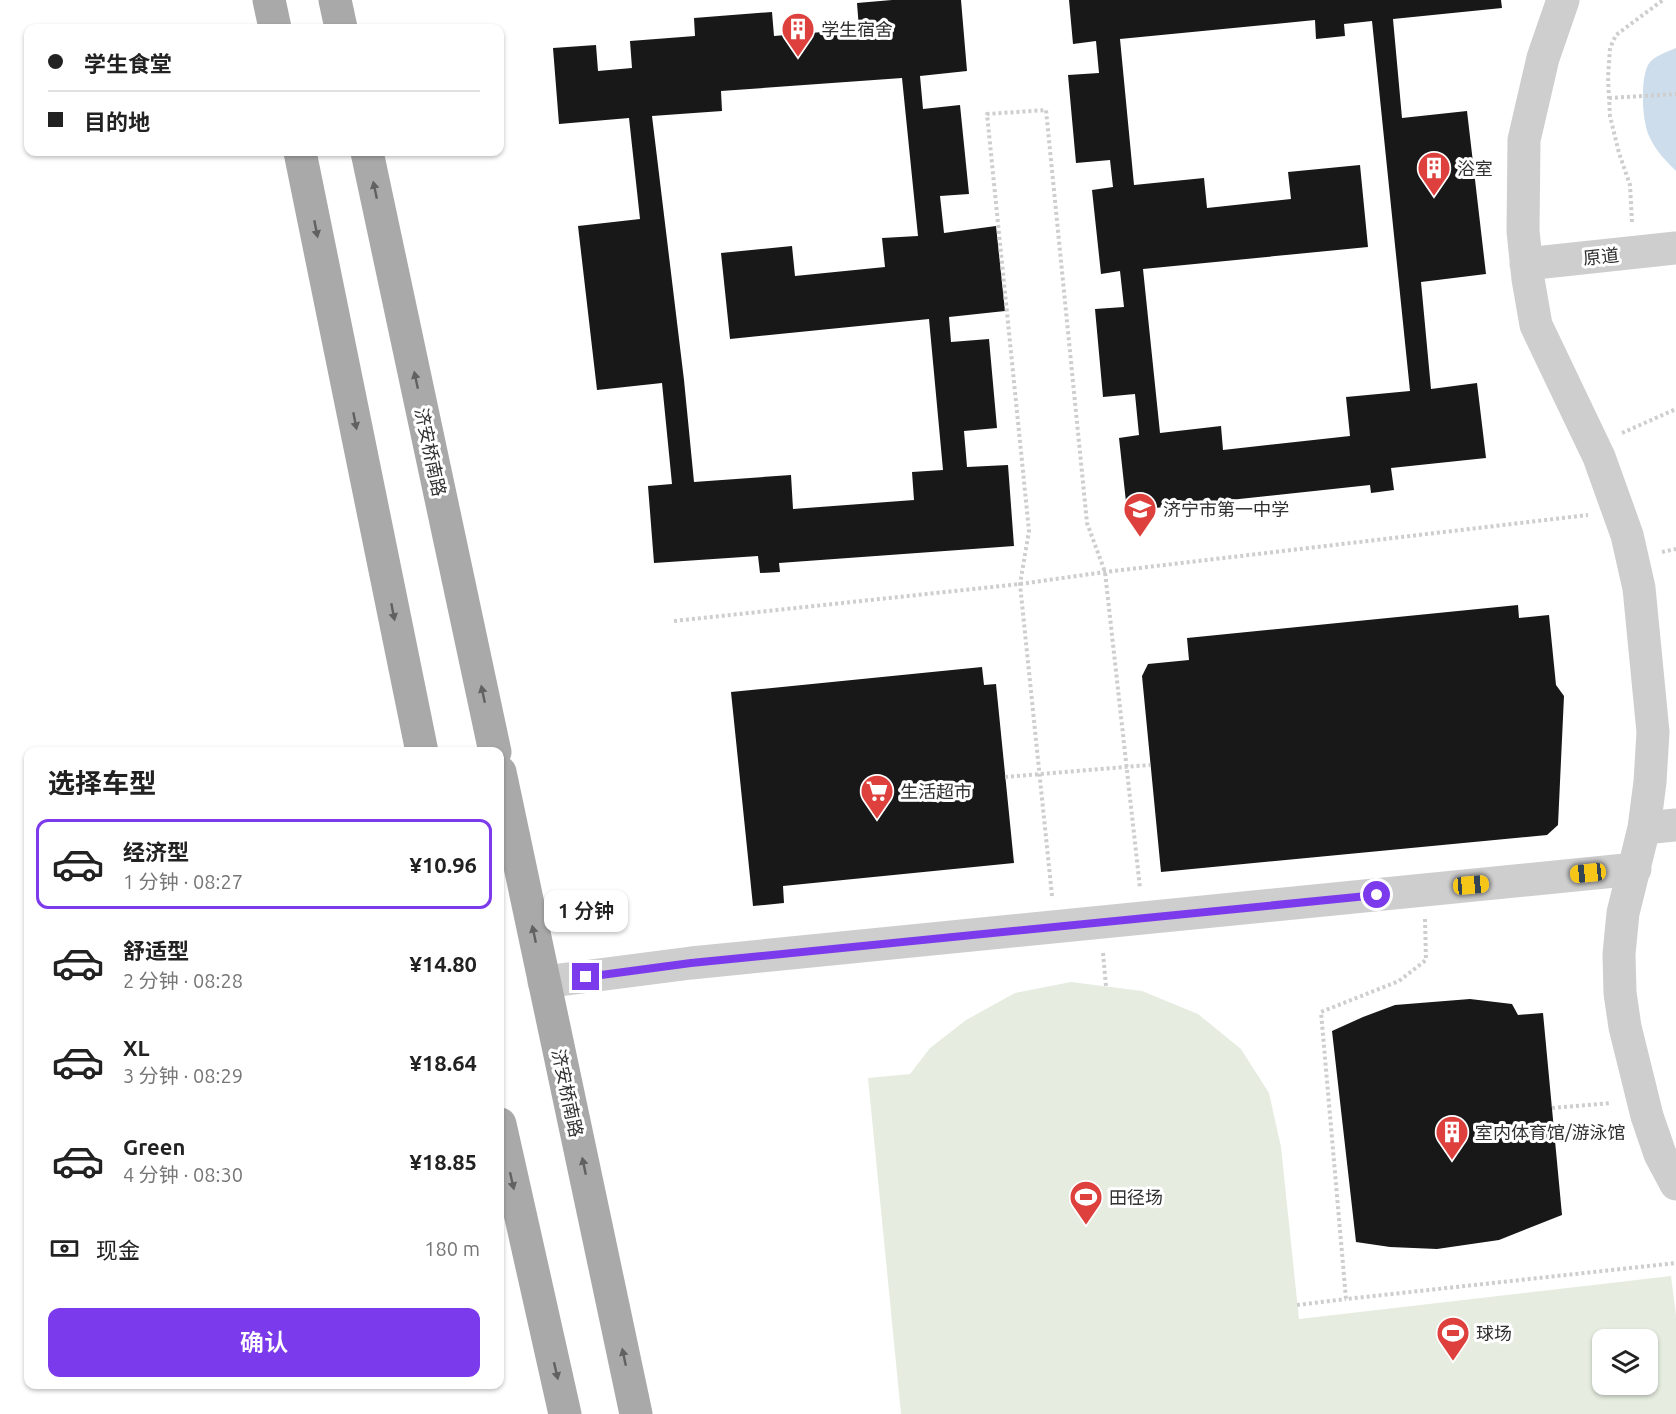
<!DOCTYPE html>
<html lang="zh">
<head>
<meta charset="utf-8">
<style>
	:root { --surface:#fff; --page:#f2f2f2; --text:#222; --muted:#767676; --line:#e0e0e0; --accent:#7c3aed }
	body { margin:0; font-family:Ubuntu,"Noto Sans SC",sans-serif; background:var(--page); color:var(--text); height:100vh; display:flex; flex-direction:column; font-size:22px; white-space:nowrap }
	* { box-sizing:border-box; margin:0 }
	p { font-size:20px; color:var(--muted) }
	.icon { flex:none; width:33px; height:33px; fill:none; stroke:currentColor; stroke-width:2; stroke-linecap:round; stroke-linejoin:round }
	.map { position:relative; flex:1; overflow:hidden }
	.drawer { position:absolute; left:24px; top:747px; width:480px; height:642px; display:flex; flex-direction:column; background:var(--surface); border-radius:12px; box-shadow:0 2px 4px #0004 }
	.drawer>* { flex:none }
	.banner { position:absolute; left:24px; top:24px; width:480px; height:132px; border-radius:12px; box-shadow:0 2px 4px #0004; display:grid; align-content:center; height:132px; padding:0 24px; background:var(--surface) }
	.fabs { position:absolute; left:1592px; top:1329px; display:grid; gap:12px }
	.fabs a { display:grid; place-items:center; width:66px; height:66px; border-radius:12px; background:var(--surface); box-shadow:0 2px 4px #0004; font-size:30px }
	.end { position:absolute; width:27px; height:27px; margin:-14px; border:8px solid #7c3aed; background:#fff; box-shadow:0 0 0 3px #fff }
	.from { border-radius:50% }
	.bubble { position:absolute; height:42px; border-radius:12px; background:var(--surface); box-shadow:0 2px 4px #0004; font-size:20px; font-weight:600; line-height:42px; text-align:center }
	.car { position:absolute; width:18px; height:36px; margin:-18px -9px; border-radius:8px; box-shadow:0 0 4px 2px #0007; background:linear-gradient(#f5c518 24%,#345 0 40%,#f5c518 0 76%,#345 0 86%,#f5c518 0) }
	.banner b { display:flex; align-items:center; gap:21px; height:57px; font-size:22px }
	.banner b+b { border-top:2px solid var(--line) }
	.banner i { width:15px; height:15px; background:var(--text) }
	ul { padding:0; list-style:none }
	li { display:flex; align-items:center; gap:18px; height:90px; margin:0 12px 9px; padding:0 12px; border:3px solid transparent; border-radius:12px }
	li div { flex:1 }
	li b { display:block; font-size:22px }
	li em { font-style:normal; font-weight:600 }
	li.on { border-color:var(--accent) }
	li>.icon { width:54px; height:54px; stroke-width:1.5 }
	h2 { padding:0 24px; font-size:27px; line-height:72px }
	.pay { display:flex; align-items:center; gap:15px; height:66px; padding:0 24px; font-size:22px }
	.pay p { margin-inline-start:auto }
	.action { display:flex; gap:12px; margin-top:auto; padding:12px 24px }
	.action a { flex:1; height:69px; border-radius:12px; background:var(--accent); color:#fff; font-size:24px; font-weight:600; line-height:69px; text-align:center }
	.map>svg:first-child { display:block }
	.green { fill:#e6ede0; fill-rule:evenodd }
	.water { fill:#cdddeb }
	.building { fill:#181818; fill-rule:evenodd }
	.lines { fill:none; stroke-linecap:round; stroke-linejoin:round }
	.path { stroke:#cecece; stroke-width:4; stroke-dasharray:3 3; stroke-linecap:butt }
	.minor { stroke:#cecece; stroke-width:33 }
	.major { stroke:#a9a9a9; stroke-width:33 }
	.oneway { fill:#616161 }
	.route { stroke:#7c3aed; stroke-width:8 }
	.labels { text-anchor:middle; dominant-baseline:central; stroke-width:6; stroke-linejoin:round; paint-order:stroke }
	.poi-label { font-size:18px; fill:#313131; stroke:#fff; text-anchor:start }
	.street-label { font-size:18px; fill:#313131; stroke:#fff }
</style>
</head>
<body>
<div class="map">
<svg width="1676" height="1414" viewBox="0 0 1676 1414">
	<rect width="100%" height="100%" fill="#fff"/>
	<path class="green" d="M 1071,982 L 1142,991 L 1198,1014 L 1241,1049 L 1269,1093 L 1281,1147 L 1299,1319 L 1671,1276 L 1676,1315 L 1676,1414 L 901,1414 L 868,1078 L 910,1074 L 930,1048 L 966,1020 L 1015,993 ZM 1602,1340 L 1647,1340 L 1647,1384 L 1602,1384 Z"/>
	<path class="water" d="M 1676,48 L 1676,171 C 1666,161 1656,151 1650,138 C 1642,123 1640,80 1648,65 C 1653,56 1667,52 1676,48 Z"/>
	<path class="building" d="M 892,0 L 961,0 L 967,71 L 920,76 L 923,109 L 960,105 L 969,194 L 940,196 L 944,233 L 996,226 L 1005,311 L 949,317 L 951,342 L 989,339 L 997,428 L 964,431 L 967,467 L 1008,465 L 1014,546 L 779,563 L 780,572 L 760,573 L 758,556 L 654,563 L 648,486 L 672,484 L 662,383 L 597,390 L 578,226 L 640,219 L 629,118 L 559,124 L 553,48 L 596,45 L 598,71 L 632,68 L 630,41 L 695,36 L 694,18 L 772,12 L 774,36 L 859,29 L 857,3 ZM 902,78 L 918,236 L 882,238 L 885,267 L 795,276 L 792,246 L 721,253 L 730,339 L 929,319 L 943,470 L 912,472 L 914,500 L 793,509 L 791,475 L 694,482 L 684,380 L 652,116 L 722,111 L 721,91 Z
		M 1069,0 L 1501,0 L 1502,8 L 1393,19 L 1402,118 L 1467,111 L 1486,274 L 1421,282 L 1431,389 L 1477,383 L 1486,458 L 1391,468 L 1394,490 L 1371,493 L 1370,485 L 1127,511 L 1119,438 L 1139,435 L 1135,394 L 1103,397 L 1095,309 L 1124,307 L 1120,271 L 1101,274 L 1092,190 L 1113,187 L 1110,160 L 1076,163 L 1068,75 L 1099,73 L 1096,41 L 1073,44 ZM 1315,20 L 1316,39 L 1345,36 L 1344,24 L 1372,21 L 1410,391 L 1346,397 L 1350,436 L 1223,450 L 1221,426 L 1160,433 L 1143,269 L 1368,247 L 1360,165 L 1288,172 L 1291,199 L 1207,208 L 1204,178 L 1134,185 L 1120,39 Z
		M 1518,605 L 1519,618 L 1549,615 L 1556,685 L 1564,696 L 1558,825 L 1547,835 L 1161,872 L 1142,676 L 1148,664 L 1189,660 L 1187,638 Z
		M 982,667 L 984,685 L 996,684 L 1014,863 L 783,886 L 784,903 L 753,906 L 731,692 Z
		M 1470,999 L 1512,1004 L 1518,1015 L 1543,1013 L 1562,1215 L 1499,1240 L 1437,1249 L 1390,1247 L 1356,1242 L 1332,1031 L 1363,1017 L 1395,1005 Z"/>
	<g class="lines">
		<path class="path" d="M 1609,98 L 1676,94
			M 1632,222 L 1630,185 L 1619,153 L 1610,116 L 1608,78 L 1610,48 L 1616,35 L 1663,0
			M 1622,433 L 1676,409
			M 1662,552 L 1676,549
			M 674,621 L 1020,584 L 1105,572 L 1588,515
			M 1005,777 L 1150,765
			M 1052,896 L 1020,584 L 1029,531 L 987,114 L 1046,110 L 1087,523 L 1105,572 L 1140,888
			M 1425,919 L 1426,960 L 1399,981 L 1321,1012 L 1346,1299 L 1676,1263
			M 1103,953 L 1106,986
			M 1552,1108 L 1611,1103
			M 1297,1305 L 1346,1299"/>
		<path class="minor" d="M 1563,0 L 1543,58 L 1524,140 L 1523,231 L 1528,279 L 1536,325 L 1599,457 L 1627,535 L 1639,588 L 1653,732 L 1650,782 L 1644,828 L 1623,913 L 1619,954 L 1620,993 L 1625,1027 L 1647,1116 L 1660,1154 L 1676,1184
			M 1526,264 L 1676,248
			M 1644,828 L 1676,825
			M 544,982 L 691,963 L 1635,869"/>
		<path class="major" d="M 269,0 L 275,28
			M 335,0 L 341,28
			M 300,152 L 422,752
			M 367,152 L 495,752
			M 500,772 L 636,1414
			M 500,1124 L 565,1414"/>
	</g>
	<defs><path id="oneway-solid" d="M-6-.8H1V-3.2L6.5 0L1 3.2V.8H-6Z" transform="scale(1.5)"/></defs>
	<g class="oneway">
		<use href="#oneway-solid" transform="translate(375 190) rotate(-102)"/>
		<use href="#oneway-solid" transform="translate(316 229) rotate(79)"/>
		<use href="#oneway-solid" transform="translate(416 380) rotate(-102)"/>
		<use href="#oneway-solid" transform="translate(355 421) rotate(79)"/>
		<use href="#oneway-solid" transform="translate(393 612) rotate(79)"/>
		<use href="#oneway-solid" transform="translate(483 694) rotate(-102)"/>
		<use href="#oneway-solid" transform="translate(534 934) rotate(-102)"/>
		<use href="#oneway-solid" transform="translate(584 1166) rotate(-102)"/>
		<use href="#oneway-solid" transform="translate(512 1181) rotate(77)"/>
		<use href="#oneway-solid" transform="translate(624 1357) rotate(-102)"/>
		<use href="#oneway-solid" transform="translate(556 1371) rotate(77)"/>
	</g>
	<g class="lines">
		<path class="route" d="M 586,977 L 691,963 L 1377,895"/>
	</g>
	<defs>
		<g id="building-pin" transform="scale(1.725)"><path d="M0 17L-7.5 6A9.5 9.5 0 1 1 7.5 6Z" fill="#de413d" stroke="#fff"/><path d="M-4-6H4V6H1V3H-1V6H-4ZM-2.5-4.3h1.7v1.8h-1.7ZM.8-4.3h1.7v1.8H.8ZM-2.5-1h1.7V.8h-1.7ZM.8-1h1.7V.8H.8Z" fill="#fff"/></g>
		<g id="school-pin" transform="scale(1.725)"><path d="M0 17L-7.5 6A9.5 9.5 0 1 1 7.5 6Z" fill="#de413d" stroke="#fff"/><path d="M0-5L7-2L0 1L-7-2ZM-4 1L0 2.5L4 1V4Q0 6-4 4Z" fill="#fff"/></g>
		<g id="supermarket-pin" transform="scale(1.725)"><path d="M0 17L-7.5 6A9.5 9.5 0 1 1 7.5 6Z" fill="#de413d" stroke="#fff"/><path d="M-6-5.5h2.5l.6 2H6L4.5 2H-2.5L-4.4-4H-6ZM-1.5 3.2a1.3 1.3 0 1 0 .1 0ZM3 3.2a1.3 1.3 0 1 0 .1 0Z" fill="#fff"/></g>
		<g id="stadium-pin" transform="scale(1.725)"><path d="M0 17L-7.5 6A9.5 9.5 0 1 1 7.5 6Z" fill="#de413d" stroke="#fff"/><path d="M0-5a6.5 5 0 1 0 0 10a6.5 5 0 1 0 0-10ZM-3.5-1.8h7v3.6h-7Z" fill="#fff"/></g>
	</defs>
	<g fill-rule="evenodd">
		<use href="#building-pin" x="798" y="29"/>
		<use href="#building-pin" x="1434" y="168"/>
		<use href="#school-pin" x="1140" y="509"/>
		<use href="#supermarket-pin" x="877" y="791"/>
		<use href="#building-pin" x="1452" y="1132"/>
		<use href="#stadium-pin" x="1086" y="1197"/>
		<use href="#stadium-pin" x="1453" y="1333"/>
	</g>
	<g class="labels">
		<g class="poi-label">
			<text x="821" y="29">学生宿舍</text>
			<text x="1457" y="168">浴室</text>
			<text x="1163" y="509">济宁市第一中学</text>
			<text x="900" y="791">生活超市</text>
			<text x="1475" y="1132">室内体育馆/游泳馆</text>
			<text x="1109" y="1197">田径场</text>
			<text x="1476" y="1333">球场</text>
		</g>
		<g class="street-label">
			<text transform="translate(1601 256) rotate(-6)">原道</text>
			<text transform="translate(431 452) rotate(78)">济安桥南路</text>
			<text transform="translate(568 1093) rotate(78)">济安桥南路</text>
		</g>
	</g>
</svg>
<div class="fabs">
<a><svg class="icon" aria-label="layers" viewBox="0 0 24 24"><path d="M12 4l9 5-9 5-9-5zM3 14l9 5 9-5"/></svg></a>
</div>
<i class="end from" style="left:1377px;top:895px"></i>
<i class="end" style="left:586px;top:977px"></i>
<div class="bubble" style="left:544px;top:890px;width:84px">1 分钟</div>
<i class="car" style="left:1588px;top:873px;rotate:264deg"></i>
<i class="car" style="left:1471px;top:885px;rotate:85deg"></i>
<div class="banner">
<b><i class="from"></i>学生食堂</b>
<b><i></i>目的地</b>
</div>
<section class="drawer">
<h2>选择车型</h2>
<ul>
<li class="on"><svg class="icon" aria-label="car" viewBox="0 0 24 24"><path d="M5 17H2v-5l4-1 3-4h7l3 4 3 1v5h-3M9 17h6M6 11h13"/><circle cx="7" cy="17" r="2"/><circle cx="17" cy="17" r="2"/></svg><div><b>经济型</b><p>1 分钟 · 08:27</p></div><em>¥10.96</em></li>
<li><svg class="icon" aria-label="car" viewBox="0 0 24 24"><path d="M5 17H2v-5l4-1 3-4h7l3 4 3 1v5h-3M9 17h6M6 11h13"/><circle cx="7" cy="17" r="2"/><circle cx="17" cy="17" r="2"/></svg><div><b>舒适型</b><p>2 分钟 · 08:28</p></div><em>¥14.80</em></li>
<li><svg class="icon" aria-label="car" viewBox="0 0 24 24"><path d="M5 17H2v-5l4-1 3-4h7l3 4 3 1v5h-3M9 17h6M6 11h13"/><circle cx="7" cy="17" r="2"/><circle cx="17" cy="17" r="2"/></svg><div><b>XL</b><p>3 分钟 · 08:29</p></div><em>¥18.64</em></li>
<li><svg class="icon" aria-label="car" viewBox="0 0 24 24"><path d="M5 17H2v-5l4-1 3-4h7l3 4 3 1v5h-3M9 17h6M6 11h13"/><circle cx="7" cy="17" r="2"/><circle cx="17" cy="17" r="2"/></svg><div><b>Green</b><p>4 分钟 · 08:30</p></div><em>¥18.85</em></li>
</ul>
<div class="pay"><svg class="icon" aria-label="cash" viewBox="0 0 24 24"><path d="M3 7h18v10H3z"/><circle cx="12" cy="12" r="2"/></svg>现金<p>180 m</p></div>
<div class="action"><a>确认</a></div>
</section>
</div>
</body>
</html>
